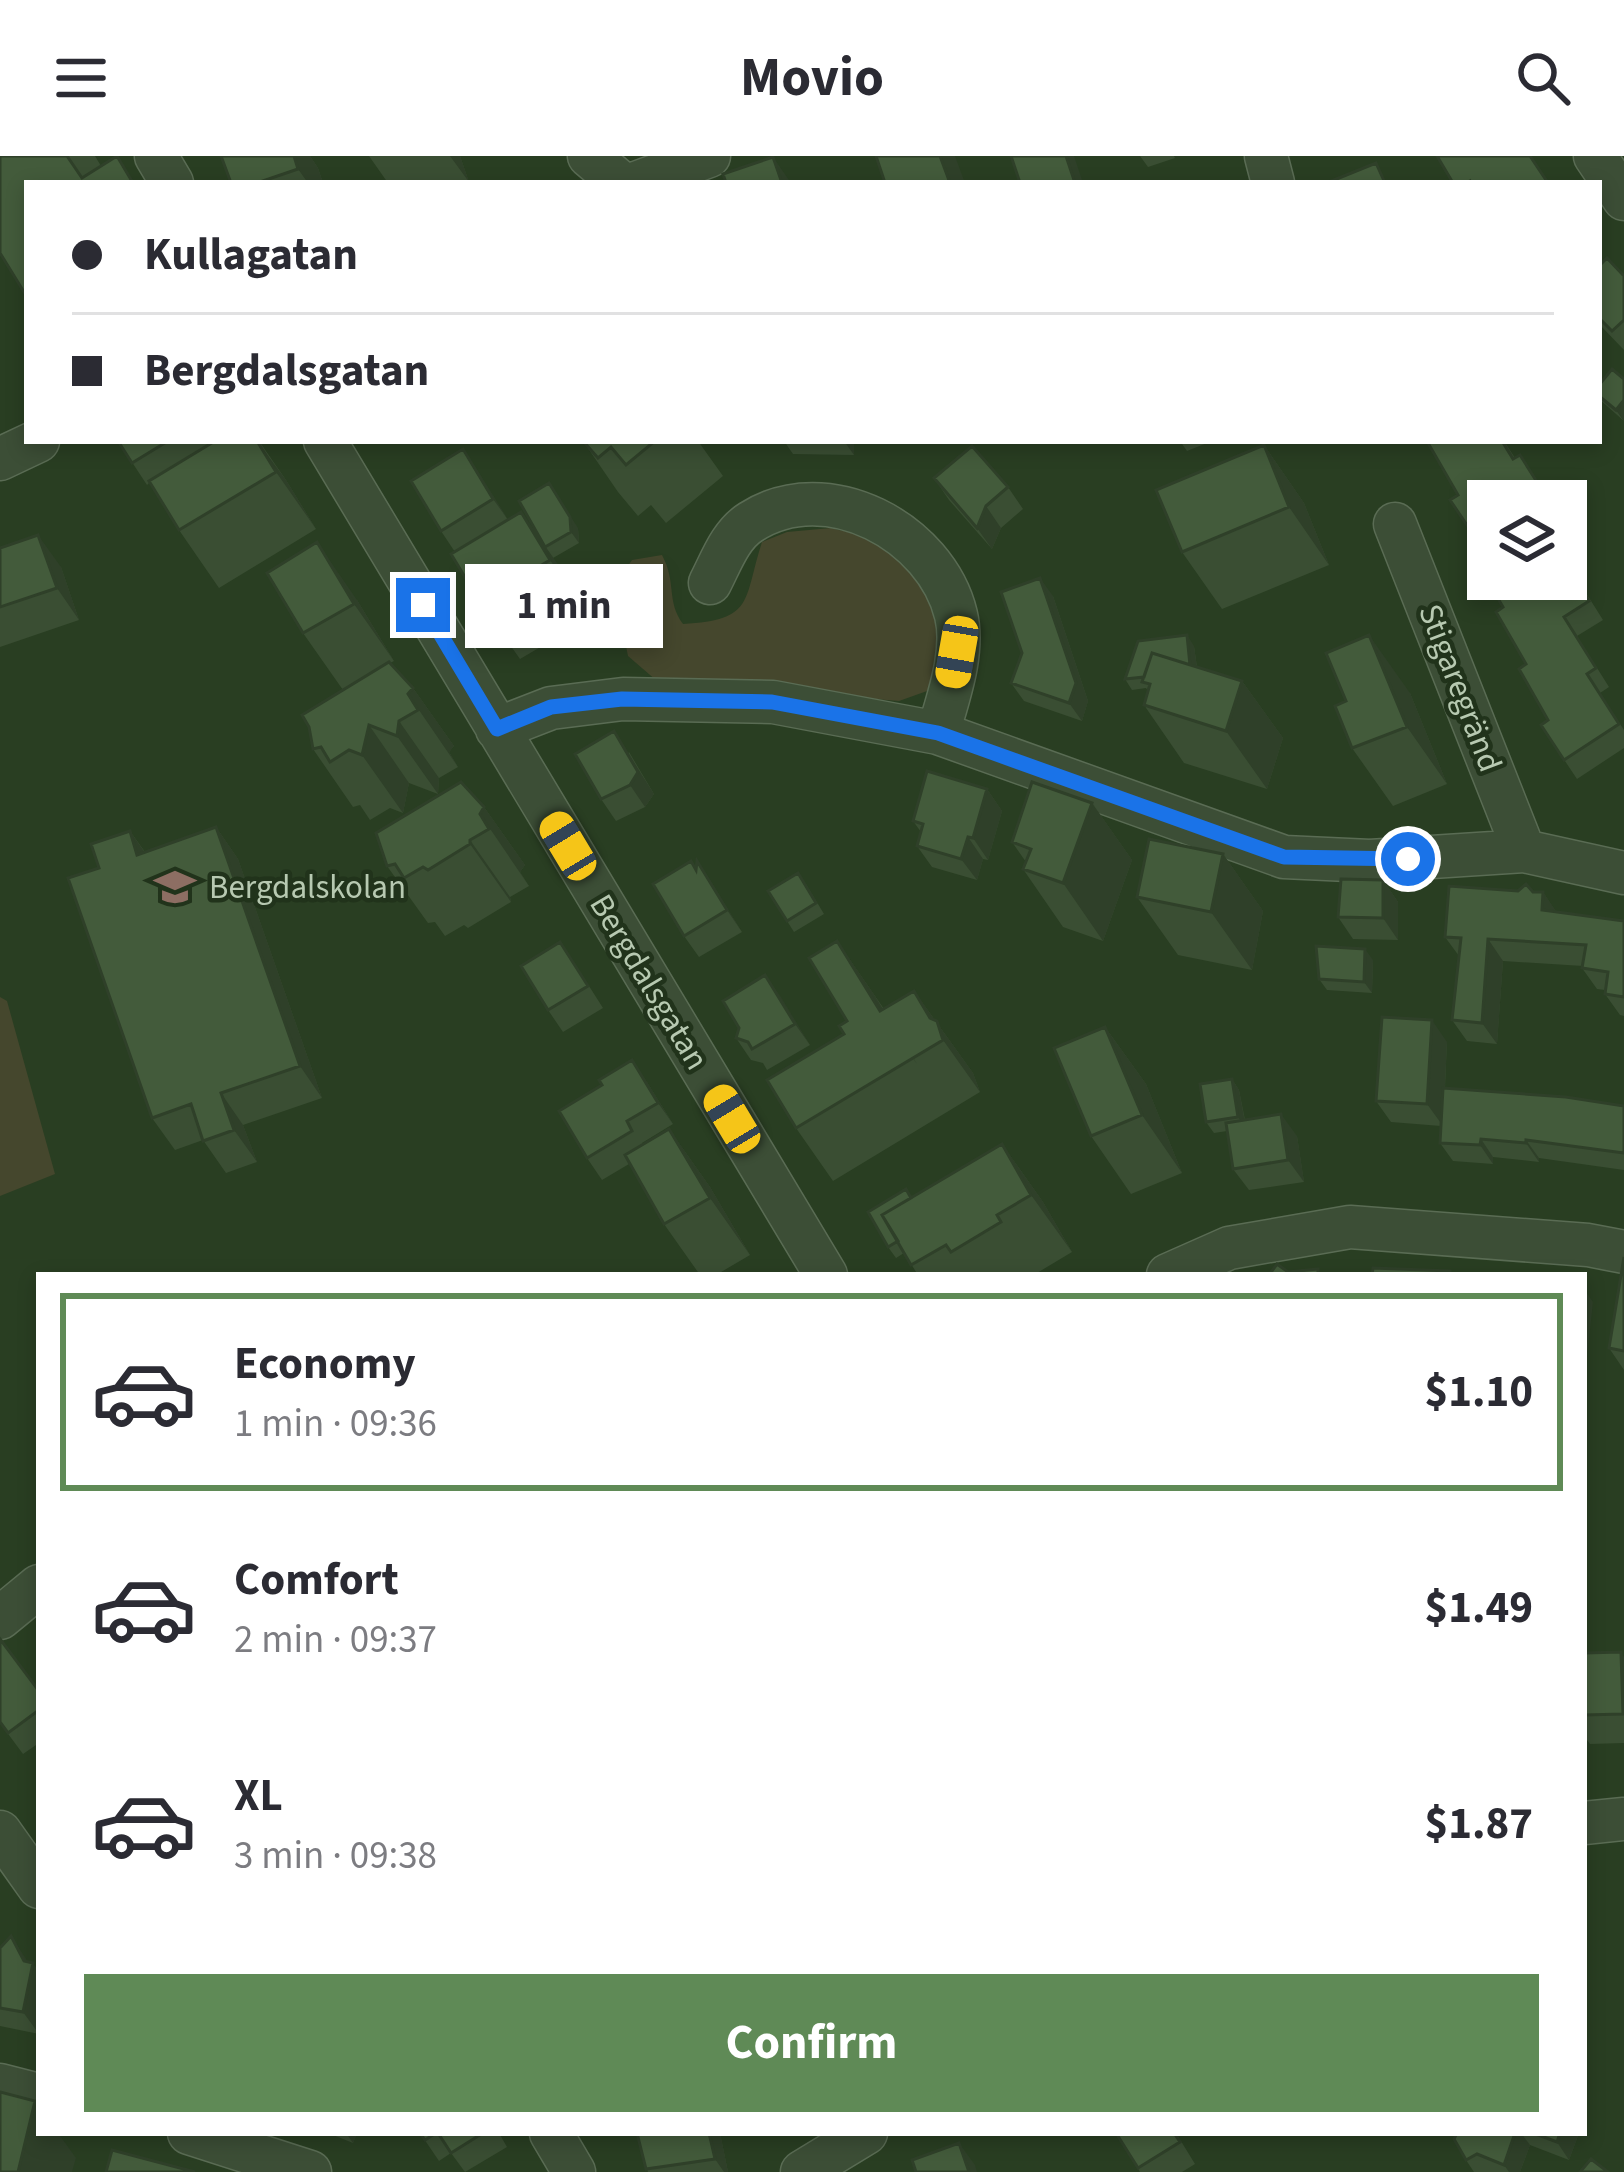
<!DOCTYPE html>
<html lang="en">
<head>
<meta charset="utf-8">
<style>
	:root { --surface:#fff; --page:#f2f2f3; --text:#2b2b33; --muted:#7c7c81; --line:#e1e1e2; --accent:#5f8a56 }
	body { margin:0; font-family:"Source Sans 3",sans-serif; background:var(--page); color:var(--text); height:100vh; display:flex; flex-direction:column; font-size:45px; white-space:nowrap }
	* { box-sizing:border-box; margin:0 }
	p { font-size:39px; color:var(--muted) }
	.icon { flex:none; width:66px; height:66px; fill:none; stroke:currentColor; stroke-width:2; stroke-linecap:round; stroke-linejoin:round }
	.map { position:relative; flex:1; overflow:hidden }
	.sheet { position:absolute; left:36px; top:1116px; width:1551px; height:864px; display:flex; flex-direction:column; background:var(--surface); border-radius:0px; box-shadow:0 6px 18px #0003 }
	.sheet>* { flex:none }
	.hud { position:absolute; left:24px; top:24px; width:1578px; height:264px; border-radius:0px; box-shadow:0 6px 18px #0003; display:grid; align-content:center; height:264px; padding:0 48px; background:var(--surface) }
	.tools { position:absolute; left:1467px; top:324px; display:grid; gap:24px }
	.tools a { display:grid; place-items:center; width:120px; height:120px; border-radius:0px; background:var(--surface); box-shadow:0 6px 18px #0003; font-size:60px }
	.end { position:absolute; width:54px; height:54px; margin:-27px; border:15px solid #1a73e8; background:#fff; box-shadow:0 0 0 6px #fff }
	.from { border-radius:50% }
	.bubble { position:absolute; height:84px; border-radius:0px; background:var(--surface); box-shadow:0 6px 18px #0003; font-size:39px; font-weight:700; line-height:84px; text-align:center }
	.car { position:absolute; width:36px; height:72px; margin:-36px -18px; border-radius:15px; box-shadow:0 0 9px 3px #0007; background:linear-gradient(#f5c518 24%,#345 0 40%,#f5c518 0 76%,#345 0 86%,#f5c518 0) }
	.hud b { display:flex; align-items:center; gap:42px; height:114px; font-size:45px }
	.hud b+b { border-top:3px solid var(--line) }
	.hud i { width:30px; height:30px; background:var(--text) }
	ul { padding:21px 0 0; list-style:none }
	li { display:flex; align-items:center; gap:36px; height:198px; margin:0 24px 18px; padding:0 24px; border:6px solid transparent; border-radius:0px }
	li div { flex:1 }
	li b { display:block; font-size:45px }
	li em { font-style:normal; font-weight:700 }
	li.selected { border-color:var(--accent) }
	li>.icon { width:108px; height:108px; stroke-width:1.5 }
	.primary-button { display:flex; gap:24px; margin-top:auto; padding:24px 48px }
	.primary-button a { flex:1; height:138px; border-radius:0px; background:var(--accent); color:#fff; font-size:48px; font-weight:700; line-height:138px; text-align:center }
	header { display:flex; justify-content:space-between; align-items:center; height:156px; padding:0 48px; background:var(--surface); font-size:54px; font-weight:700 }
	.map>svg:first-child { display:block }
	.green { fill:#45472d }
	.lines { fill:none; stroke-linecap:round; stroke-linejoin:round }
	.minor-casing { stroke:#5a6c54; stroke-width:45 }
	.minor { stroke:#3c4e36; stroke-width:42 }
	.wall { fill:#3a4e33 }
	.shaded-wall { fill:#2f4029 }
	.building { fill:#435b3b; stroke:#2f4029; stroke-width:3 }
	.route { stroke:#1a73e8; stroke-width:15 }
	.labels { text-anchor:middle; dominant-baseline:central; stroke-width:9; stroke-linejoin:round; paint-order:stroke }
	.street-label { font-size:33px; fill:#b7c9b1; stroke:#21331b }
	.poi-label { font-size:33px; fill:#b7c9b1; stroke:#21331b; text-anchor:start }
</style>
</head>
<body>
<header><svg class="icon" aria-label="menu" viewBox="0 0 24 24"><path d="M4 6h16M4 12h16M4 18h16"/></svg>Movio<svg class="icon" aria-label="search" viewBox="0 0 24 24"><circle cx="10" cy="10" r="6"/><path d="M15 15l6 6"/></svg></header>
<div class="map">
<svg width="1624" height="2016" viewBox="0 0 1624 2016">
	<rect width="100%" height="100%" fill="#293e22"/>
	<path class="green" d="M 831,372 C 848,377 871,379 885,389 C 936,425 956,479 927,535 L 899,545 L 657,525 L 628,500 L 614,430 L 632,404 L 662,399 C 677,427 666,445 683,468 C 755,464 743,445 762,386 L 787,376 Z
		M 0,841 L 7,845 L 55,1018 L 0,1040 Z"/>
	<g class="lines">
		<g class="minor-casing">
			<path id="minor" d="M 156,0 L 172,27
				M 589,0 L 621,27
				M 1266,0 L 1273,27
				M 1595,0 L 1624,43
				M 636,27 L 709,0
				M 325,285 L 826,1119
				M 0,303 L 38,285
				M 1395,368 L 1524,695
				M 710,427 C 721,406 730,379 751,366 C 827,317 936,376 956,459 C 965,496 948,542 938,577
				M 497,573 L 551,552 L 623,543 L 773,546 L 938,577 L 1284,701 L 1370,705 L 1524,695 L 1624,717
				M 1168,1119 L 1229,1092 L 1350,1071 L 1588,1089 L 1624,1096
				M 0,1462 L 39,1430
				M 1584,1667 L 1624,1663
				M 0,1676 L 39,1731
				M 0,1929 L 39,1939
				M 189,1977 L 310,2016
				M 551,1977 L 574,2016
				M 802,2016 L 866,1977"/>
		</g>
		<use href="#minor" class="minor"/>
	</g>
	<path class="wall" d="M 0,0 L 95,0 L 101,10 L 0,97 Z
		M 221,0 L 310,0 L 318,12 L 323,27 L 231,27 Z
		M 369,0 L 460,0 L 469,26 L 388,27 Z
		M 1140,0 L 1174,0 L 1175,2 L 1148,11 Z
		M 1599,110 L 1624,120 L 1624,194 L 1599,168 Z
		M 1599,229 L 1624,265 L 1599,243 Z
		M 118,285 L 259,285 L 286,324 L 316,373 L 219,432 L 179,374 L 150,326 L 147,329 Z
		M 583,285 L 698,285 L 723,320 L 666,367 L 651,349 L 638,360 L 618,336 Z
		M 784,285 L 854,285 L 854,299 L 793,298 Z
		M 1180,285 L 1212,285 L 1187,295 Z
		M 1431,285 L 1504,285 L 1515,302 L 1520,299 L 1551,345 L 1488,345 L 1566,423 L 1566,389 L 1578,409 L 1571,413 L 1603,464 L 1577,480 L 1609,531 L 1600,537 L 1624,574 L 1624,592 L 1577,623 L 1541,569 L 1548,564 L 1458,339 Z
		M 1264,289 L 1304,347 L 1329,409 L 1222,453 L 1182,396 Z
		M 463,293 L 508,364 L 521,356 L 542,385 L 578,372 L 579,387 L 553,402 L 590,462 L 520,503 L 480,446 L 455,396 L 441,375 Z
		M 934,322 L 1008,331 L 1023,353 L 1001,372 L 992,393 L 949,344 Z
		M 0,392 L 61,411 L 79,464 L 0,491 Z
		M 1053,440 L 1088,545 L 1082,565 L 1024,545 L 1011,527 Z
		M 357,444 L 394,505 L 390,507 L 413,532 L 454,590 L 449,596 L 458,611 L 439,622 L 438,638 L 409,627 L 403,657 L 390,652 L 370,664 L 360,649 L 353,651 L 313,593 L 343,534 L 303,477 Z
		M 1194,490 L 1197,511 L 1242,525 L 1283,582 L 1267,633 L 1184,607 L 1144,549 L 1148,535 L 1146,532 L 1132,534 L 1125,523 Z
		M 1410,537 L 1447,628 L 1393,650 L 1352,592 L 1346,545 Z
		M 629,596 L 654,638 L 645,651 L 616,665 L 601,643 Z
		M 987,633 L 1002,655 L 988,704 L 983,703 L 977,724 L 932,711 L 917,690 L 921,676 L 913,665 Z
		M 1092,647 L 1132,704 L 1103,785 L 1063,771 L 1023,713 L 1026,706 L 1012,686 Z
		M 484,651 L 525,709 L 520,716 L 529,730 L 510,741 L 511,746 L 468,772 L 464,769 L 445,780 L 435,766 L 428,767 L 387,710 Z
		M 216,671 L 238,703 L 322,942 L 243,969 L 257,1006 L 226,1017 L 203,984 L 175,994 L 152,962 L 99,712 L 130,675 L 145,696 Z
		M 1223,698 L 1263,755 L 1252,814 L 1178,799 L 1137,741 Z
		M 697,705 L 742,776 L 699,801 L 684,780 Z
		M 1383,724 L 1398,746 L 1398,784 L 1353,783 L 1338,761 Z
		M 806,728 L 824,758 L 794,776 L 768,735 Z
		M 1533,736 L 1543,736 L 1556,756 L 1624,765 L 1624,860 L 1620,859 L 1605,838 L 1605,834 L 1597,833 L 1582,812 L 1583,810 L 1503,805 L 1497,888 L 1467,885 L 1452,864 L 1459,800 L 1445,781 Z
		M 837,785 L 884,853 L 914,835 L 973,917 L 980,936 L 833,1025 L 796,972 L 844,878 L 847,865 Z
		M 1373,804 L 1372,837 L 1327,834 L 1319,823 Z
		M 575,808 L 603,852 L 563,876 L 548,854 Z
		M 765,819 L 810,889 L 767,914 L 763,907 L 751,904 L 736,882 Z
		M 1105,871 L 1146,928 L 1182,1017 L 1131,1038 L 1091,980 Z
		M 1447,886 L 1445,932 L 1624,950 L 1624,1014 L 1539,1002 L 1539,1006 L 1493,1001 L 1493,1008 L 1453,1005 L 1440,987 L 1441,970 L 1391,966 L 1376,945 Z
		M 1232,923 L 1239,934 L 1245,964 L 1297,980 L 1304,1026 L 1249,1034 L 1233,1013 L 1227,975 L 1214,977 L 1206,966 Z
		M 647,926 L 673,968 L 642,987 L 643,988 L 669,973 L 710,1031 L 750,1099 L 716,1119 L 700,1119 L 664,1068 L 629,1008 L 602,1024 L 587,1002 Z
		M 1002,988 L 1043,1046 L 1072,1096 L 1037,1117 L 1039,1119 L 918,1119 L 904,1097 L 896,1102 L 888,1091 L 912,1041 Z
		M 1624,1101 L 1624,1214 L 1609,1192 Z
		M 1584,1497 L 1624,1501 L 1624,1587 L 1590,1588 L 1587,1584 L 1584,1584 Z
		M 39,1535 L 39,1587 L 23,1598 L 0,1567 Z
		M 0,1792 L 29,1806 L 39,1878 L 0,1870 Z
		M 328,1977 L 357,1977 L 353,1987 Z
		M 420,1977 L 499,1977 L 507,1991 L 465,2016 L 451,1997 L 439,2005 Z
		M 637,1977 L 720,1977 L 728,2016 L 648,2016 Z
		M 1116,1977 L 1176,1977 L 1195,2008 L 1182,2016 L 1140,2016 Z
		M 1457,1977 L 1579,1977 L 1569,2004 L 1530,1989 L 1520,2016 L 1474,2016 L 1466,2004 Z"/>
	<path class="shaded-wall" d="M 294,0 L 310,0 L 318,12 L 323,27 L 308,27 L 298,13 Z
		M 450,0 L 460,0 L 469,26 Z
		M 940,0 L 955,0 L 965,27 L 950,27 Z
		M 1066,0 L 1074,0 L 1083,27 L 1075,27 Z
		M 773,1 L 791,27 L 782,27 Z
		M 1624,244 L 1624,265 L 1616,254 Z
		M 257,285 L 286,324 L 316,373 L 276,316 Z
		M 844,285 L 854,285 L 854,299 Z
		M 1264,289 L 1304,347 L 1329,409 L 1289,351 Z
		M 463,293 L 478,315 L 509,365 L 493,343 Z
		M 549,327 L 578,372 L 579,387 L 571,376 Z
		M 986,350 L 1001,372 L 992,393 L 977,372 Z
		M 521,356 L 562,414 L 590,462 L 550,404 Z
		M 38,379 L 61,411 L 79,464 L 57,432 Z
		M 317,386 L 357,444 L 394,505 L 354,448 Z
		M 1040,422 L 1053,440 L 1088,545 L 1082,565 L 1069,547 Z
		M 1187,479 L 1194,490 L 1199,526 L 1191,515 Z
		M 1369,479 L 1410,537 L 1447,628 L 1407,571 Z
		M 1242,525 L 1283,582 L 1267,633 L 1226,575 Z
		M 413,532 L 454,590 L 449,596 L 458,611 L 408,538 Z
		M 399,565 L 439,622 L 438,638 L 397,580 Z
		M 369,569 L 409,627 L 403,657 L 362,599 Z
		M 614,575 L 654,638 L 645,651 L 630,629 Z
		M 987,633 L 1002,655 L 988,704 L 973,682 Z
		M 1092,647 L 1132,704 L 1103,785 L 1063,727 Z
		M 484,651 L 525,709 L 520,716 L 529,730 L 480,658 Z
		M 216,671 L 238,703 L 322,942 L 300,910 Z
		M 130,675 L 152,707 L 137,699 Z
		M 968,681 L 983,703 L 977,724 L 961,703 Z
		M 470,684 L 510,741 L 511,746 L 470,688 Z
		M 1223,698 L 1263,755 L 1252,814 L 1211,756 Z
		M 697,705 L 712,727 L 742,776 L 727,754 Z
		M 1383,724 L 1398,746 L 1398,784 L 1383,762 Z
		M 1543,736 L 1558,758 L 1542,754 Z
		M 1488,783 L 1503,805 L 1497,888 L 1482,867 Z
		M 837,785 L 873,837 L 917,908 L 880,855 Z
		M 1365,793 L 1373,804 L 1372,837 L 1364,826 Z
		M 765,819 L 781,841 L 810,889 L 795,868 Z
		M 914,835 L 973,917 L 980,936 L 943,884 Z
		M 1432,864 L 1447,886 L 1443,970 L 1427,948 Z
		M 1105,871 L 1146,928 L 1182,1017 L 1142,959 Z
		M 632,904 L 647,926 L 673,968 L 658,947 Z
		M 1232,923 L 1239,934 L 1246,972 L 1238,961 Z
		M 221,937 L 243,969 L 257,1006 L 234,974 Z
		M 1281,958 L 1297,980 L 1304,1026 L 1288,1004 Z
		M 669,973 L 710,1031 L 750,1099 L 710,1042 Z
		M 1481,983 L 1493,1001 L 1493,1008 L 1480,989 Z
		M 1526,984 L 1539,1002 L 1539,1006 L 1526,987 Z
		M 1002,988 L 1043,1046 L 1072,1096 L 1031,1039 Z
		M 1584,1133 L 1593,1146 L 1587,1201 L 1584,1197 Z
		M 1621,1496 L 1624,1501 L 1624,1559 L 1623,1558 Z
		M 11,1780 L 32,1812 L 33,1807 L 39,1816 L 39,1878 L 23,1856 L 24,1805 Z
		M 35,1945 L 39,1950 L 39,1977 L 58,1977 L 76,2002 L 72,2016 L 18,2016 Z
		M 346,1977 L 357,1977 L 353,1987 Z
		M 709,1977 L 720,1977 L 728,2016 L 724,2016 L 715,2003 Z
		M 1515,1977 L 1521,1977 L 1530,1989 L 1520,2016 L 1509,2016 L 1504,2009 Z
		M 1560,1977 L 1579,1977 L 1569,2004 L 1557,1986 Z
		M 959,1987 L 975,2009 L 977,2016 L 969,2016 Z"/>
	<path class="building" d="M 0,0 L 67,0 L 82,22 L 117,0 L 133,27 L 27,27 L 27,141 L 0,97 Z
		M 221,0 L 294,0 L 298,13 L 257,27 L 231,27 Z
		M 876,0 L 940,0 L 950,27 L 885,27 Z
		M 1011,0 L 1066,0 L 1075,27 L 1020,27 Z
		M 1437,0 L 1530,0 L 1548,27 L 1471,27 L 1470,25 L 1467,27 L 1453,27 Z
		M 773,1 L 782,27 L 726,27 L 723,18 Z
		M 1376,7 L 1385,27 L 1329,26 Z
		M 1607,102 L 1624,120 L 1624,164 L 1612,175 L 1599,162 L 1599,110 Z
		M 1612,213 L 1624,223 L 1624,244 L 1616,254 L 1599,240 L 1599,229 Z
		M 118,285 L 168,285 L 132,307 Z
		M 215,285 L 257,285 L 276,316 L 179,374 L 149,325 Z
		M 583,285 L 655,285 L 626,309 L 611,291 L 598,302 Z
		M 1431,285 L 1502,285 L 1513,303 L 1520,299 L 1542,334 L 1533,339 L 1537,345 L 1488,345 L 1488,423 L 1566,423 L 1566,408 L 1589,445 L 1564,461 L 1596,512 L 1587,518 L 1619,568 L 1564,604 L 1541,569 L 1548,564 L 1519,513 L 1526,508 L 1496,456 L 1503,451 L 1473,400 L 1480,395 L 1470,380 L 1473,378 L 1450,344 L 1458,339 L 1428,287 Z
		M 1264,289 L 1289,351 L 1182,396 L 1156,334 Z
		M 972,290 L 1008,331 L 986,350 L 977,372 L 934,322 Z
		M 463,293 L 493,343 L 441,375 L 411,325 Z
		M 549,327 L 570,361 L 571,376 L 545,391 L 519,345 Z
		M 521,356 L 550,404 L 480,446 L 451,398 Z
		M 38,379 L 57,432 L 0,451 L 0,392 Z
		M 317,386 L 354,448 L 303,477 L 267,417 Z
		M 1040,422 L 1076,527 L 1069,547 L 1011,527 L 1022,497 L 1001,436 Z
		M 1187,479 L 1190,509 L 1152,497 L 1144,521 L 1125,523 L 1138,485 Z
		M 1369,479 L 1407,571 L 1352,592 L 1335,550 L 1346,545 L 1326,497 Z
		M 1152,497 L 1242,525 L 1226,575 L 1144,549 L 1150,528 L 1142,526 Z
		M 389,506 L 413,532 L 408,538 L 418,554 L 399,565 L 397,580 L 369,569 L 362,599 L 349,594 L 330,606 L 321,591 L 313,593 L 309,571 L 302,559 Z
		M 614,575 L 638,616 L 630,629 L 601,643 L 575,598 Z
		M 927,615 L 987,633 L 973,682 L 968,681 L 961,703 L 917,690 L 923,668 L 913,665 Z
		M 461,626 L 484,651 L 480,658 L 489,673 L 470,684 L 470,688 L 428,714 L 423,711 L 404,722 L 395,708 L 387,710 L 376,677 Z
		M 1032,626 L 1092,647 L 1063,727 L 1023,713 L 1031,693 L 1012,686 Z
		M 216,671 L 300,910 L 221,937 L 234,974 L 203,985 L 191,948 L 152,962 L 68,722 L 99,712 L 91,688 L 130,675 L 137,699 Z
		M 1149,683 L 1223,698 L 1211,756 L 1137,741 Z
		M 691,705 L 696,714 L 697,705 L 727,754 L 684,780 L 653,728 Z
		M 798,717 L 816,747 L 787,765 L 768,735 Z
		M 1341,723 L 1383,724 L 1383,762 L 1338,761 Z
		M 1526,728 L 1533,736 L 1543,736 L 1542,754 L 1624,765 L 1624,841 L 1605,838 L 1608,816 L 1582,812 L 1586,789 L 1488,783 L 1482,867 L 1452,864 L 1461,782 L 1445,781 L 1449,730 L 1518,735 Z
		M 837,785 L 880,855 L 914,835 L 930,862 L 937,865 L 943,884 L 796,972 L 767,924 L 844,878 L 839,870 L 847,865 L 809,802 Z
		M 560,786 L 588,830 L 548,854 L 521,810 Z
		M 1316,790 L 1365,793 L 1364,826 L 1319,823 Z
		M 765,819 L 795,868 L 752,893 L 748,886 L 736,882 L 739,872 L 723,845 Z
		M 1382,861 L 1432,864 L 1427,948 L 1376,945 Z
		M 1105,871 L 1142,959 L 1091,980 L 1054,892 Z
		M 632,904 L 658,947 L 627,965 L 632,975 L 587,1002 L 559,955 L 602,929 L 599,924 Z
		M 1232,923 L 1238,961 L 1206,966 L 1200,928 Z
		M 1443,932 L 1566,941 L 1624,950 L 1624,997 L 1526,984 L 1526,987 L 1481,983 L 1480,989 L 1440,987 Z
		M 1281,958 L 1288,1004 L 1233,1013 L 1226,967 Z
		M 669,973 L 710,1042 L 664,1068 L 625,999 Z
		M 1002,988 L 1031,1039 L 997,1059 L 1001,1066 L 951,1096 L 946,1089 L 911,1109 L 882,1059 Z
		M 906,1033 L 911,1042 L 882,1059 L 898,1085 L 888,1091 L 868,1056 Z
		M 1624,1101 L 1624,1195 L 1609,1192 Z
		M 1277,1108 L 1288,1116 L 1318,1113 L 1318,1119 L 1269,1119 Z
		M 1373,1112 L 1450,1115 L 1450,1119 L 1372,1119 Z
		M 0,1483 L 39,1535 L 39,1554 L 8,1577 L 0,1566 Z
		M 1621,1496 L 1623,1558 L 1584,1559 L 1584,1497 Z
		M 11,1780 L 24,1805 L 33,1807 L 23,1856 L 0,1852 L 0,1792 Z
		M 0,1936 L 35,1945 L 18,2016 L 0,2016 Z
		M 420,1977 L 436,1977 L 425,1984 Z
		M 438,1977 L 483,1977 L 451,1997 Z
		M 637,1977 L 709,1977 L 715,2003 L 646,2013 Z
		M 1116,1977 L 1174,1977 L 1180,1986 L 1138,2012 Z
		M 1457,1977 L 1515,1977 L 1504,2009 L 1477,1998 L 1466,2004 L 1454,1983 Z
		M 1533,1977 L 1560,1977 L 1557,1986 Z
		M 959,1987 L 969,2016 L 916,2016 L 912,2004 Z
		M 112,1994 L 195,2016 L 106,2016 Z
		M 1591,2003 L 1608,2016 L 1580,2016 Z"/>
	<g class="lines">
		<path class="route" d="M 423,449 L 497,573 L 551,551 L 622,543 L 772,546 L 938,577 L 1284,701 L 1408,703"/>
	</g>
	<defs>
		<g id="school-bare" transform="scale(3.24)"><path d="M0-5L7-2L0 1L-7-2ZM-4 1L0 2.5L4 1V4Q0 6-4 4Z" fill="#8d6e63" stroke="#21331b" stroke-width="2.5" paint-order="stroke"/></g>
	</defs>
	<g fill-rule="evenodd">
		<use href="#school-bare" x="175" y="731"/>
	</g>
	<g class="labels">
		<g class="street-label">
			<text transform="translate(1460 532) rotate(69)">Stigaregränd</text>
			<text transform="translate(649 826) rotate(59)">Bergdalsgatan</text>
		</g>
		<g class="poi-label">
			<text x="209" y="731">Bergdalskolan</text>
		</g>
	</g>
</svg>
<div class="tools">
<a><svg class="icon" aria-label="layers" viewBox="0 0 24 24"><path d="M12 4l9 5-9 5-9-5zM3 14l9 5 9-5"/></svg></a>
</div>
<i class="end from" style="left:1408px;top:703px"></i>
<i class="end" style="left:423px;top:449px"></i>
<div class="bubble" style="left:465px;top:408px;width:198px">1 min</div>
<i class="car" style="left:957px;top:496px;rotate:190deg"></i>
<i class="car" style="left:568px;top:690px;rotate:329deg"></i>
<i class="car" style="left:732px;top:963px;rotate:329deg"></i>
<div class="hud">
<b><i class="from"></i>Kullagatan</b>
<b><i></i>Bergdalsgatan</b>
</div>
<section class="sheet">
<ul>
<li class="selected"><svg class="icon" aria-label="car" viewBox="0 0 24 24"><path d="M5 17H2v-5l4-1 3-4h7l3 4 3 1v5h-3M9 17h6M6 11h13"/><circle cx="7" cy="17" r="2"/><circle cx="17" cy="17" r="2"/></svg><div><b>Economy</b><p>1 min · 09:36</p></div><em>$1.10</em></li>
<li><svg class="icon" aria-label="car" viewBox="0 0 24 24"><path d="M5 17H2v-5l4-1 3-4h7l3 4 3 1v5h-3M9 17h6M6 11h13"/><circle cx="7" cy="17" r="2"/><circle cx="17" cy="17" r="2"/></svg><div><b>Comfort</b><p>2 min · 09:37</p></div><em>$1.49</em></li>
<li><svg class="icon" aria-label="car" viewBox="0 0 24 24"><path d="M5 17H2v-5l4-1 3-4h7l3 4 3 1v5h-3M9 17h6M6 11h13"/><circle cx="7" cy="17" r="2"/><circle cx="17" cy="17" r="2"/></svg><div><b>XL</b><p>3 min · 09:38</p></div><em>$1.87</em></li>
</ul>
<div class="primary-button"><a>Confirm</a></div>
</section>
</div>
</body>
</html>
